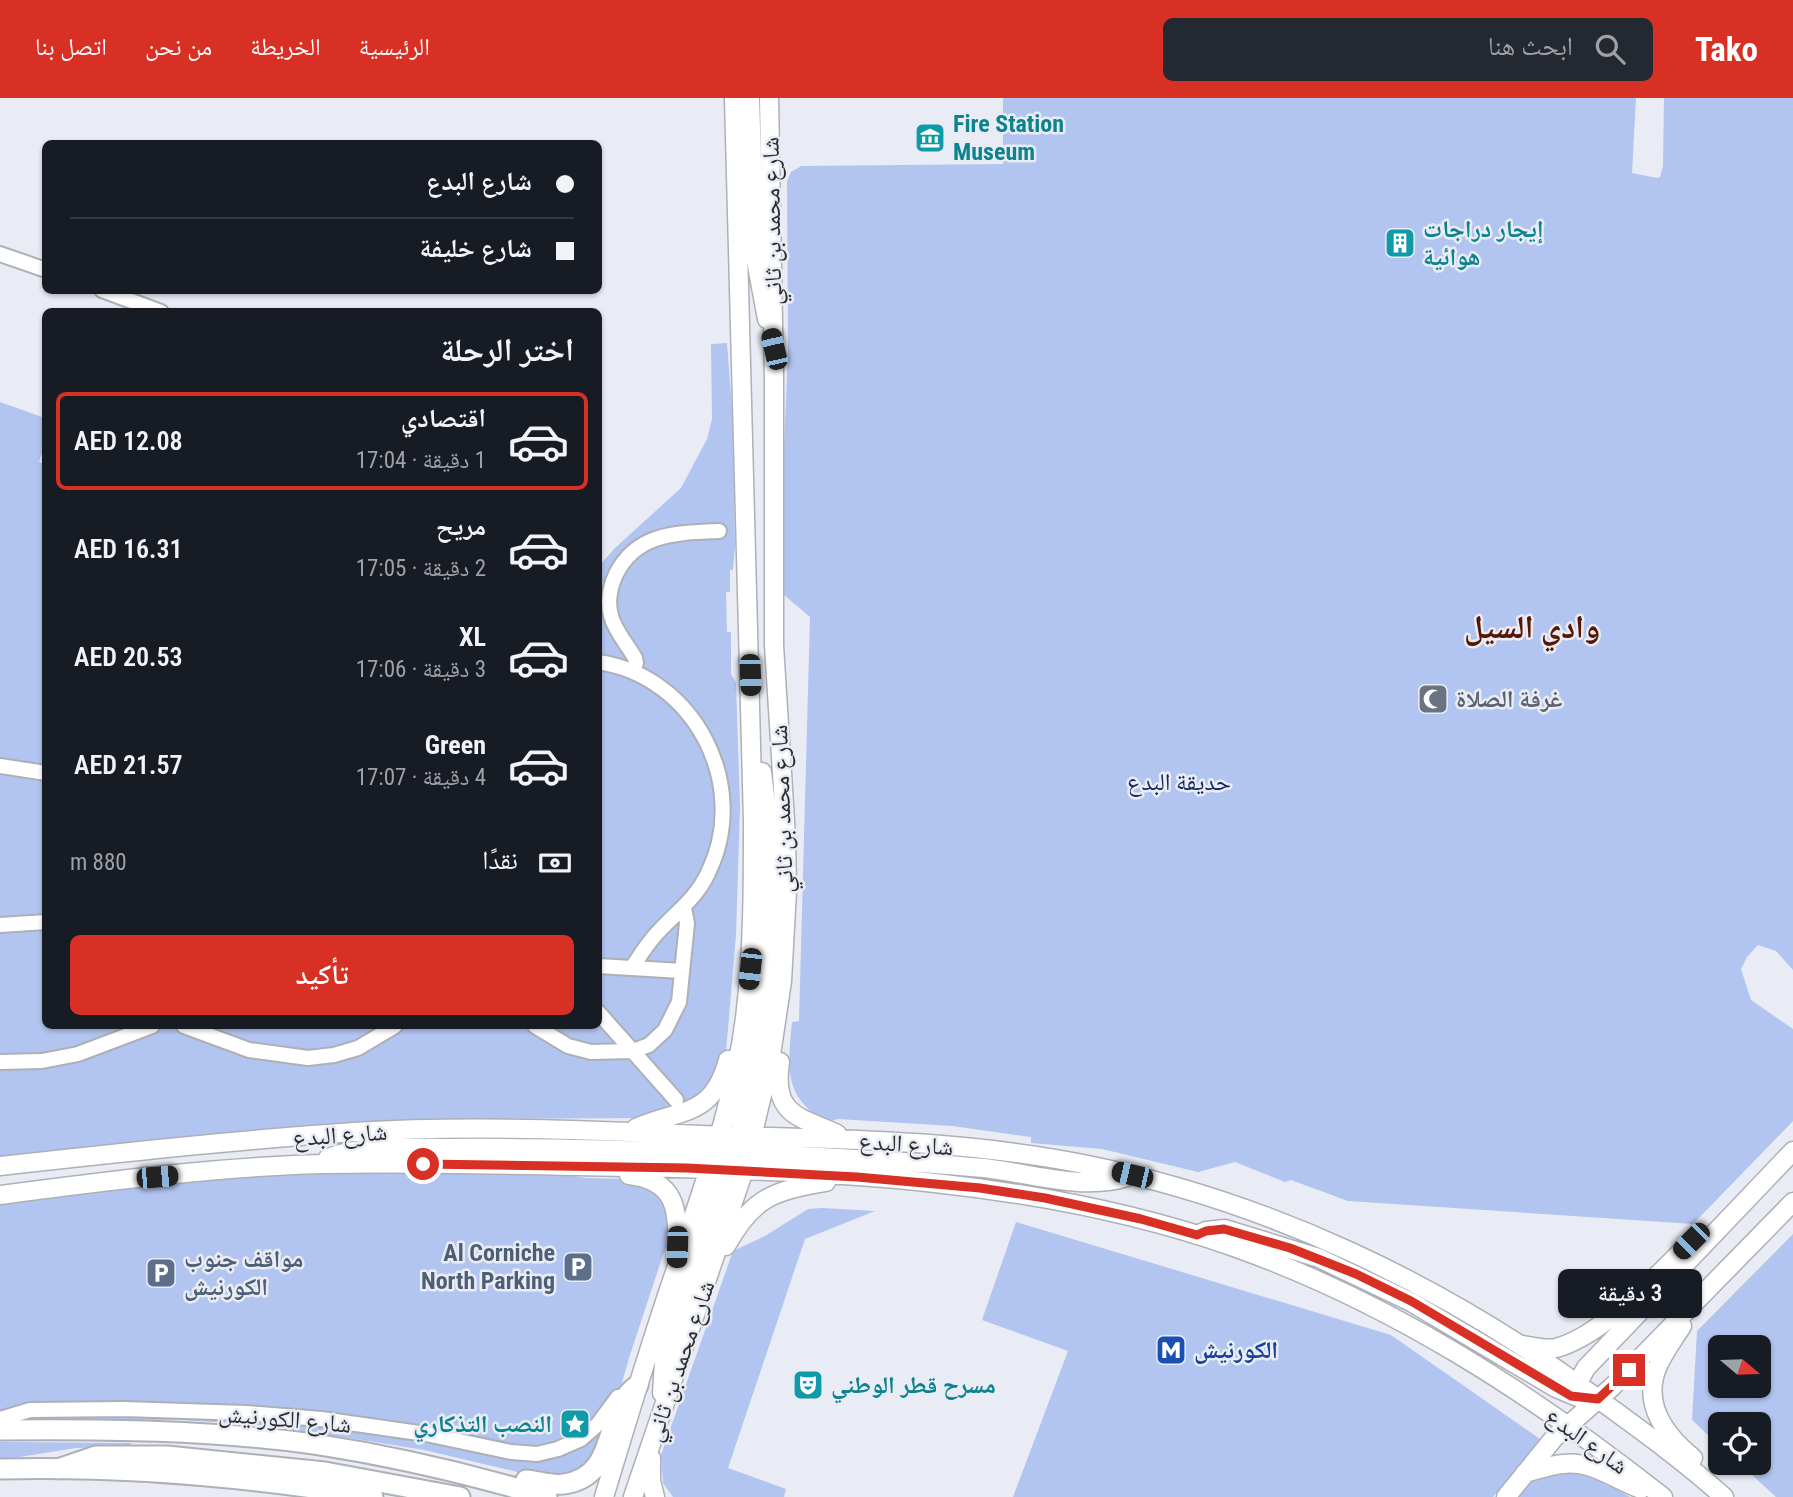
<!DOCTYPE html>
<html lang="ar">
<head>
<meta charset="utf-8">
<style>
	:root { --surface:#171b24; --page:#242831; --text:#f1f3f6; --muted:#9ea1a6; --line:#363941; --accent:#d93025 }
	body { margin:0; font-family:"Roboto Condensed","Noto Naskh Arabic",sans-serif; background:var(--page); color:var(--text); direction:rtl; height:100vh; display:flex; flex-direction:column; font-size:26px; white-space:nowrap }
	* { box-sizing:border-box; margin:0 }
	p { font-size:23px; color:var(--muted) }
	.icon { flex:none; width:38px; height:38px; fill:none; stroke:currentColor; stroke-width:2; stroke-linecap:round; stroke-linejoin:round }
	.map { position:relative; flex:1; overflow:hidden; direction:ltr }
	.sheet { position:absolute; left:42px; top:210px; width:560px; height:721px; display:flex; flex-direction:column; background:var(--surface); border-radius:10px; box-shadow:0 2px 5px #0004; direction:rtl }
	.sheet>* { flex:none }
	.top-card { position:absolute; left:42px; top:42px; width:560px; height:154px; border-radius:10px; box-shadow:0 2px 5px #0004; direction:rtl; display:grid; align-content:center; height:154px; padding:0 28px; background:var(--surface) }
	.needle { width:46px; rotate:109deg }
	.fabs { position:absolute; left:1708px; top:1237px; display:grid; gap:14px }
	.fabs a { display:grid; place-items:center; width:63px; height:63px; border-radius:10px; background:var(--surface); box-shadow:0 2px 5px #0004; font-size:35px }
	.end { position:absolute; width:32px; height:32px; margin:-16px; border:9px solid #d93025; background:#fff; box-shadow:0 0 0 4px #fff }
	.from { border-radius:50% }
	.bubble { position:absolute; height:49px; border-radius:10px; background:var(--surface); box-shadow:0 2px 5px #0004; font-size:23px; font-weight:600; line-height:49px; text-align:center; direction:rtl }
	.car { position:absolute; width:21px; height:42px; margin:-21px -10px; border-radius:9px; box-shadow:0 0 5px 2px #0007; background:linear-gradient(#222 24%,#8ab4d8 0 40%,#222 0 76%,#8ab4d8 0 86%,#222 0) }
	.top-card b { display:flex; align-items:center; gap:24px; height:66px; font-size:26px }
	.top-card b+b { border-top:2px solid var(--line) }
	.top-card i { width:18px; height:18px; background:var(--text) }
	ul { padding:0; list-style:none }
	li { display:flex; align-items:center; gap:21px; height:98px; margin:0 14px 10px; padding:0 14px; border:4px solid transparent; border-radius:10px }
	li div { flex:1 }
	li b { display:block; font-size:26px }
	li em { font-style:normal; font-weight:600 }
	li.current { border-color:var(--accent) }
	li>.icon { width:63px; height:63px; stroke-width:1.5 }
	h2 { padding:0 28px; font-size:32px; line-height:84px }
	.pay { display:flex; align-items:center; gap:18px; height:77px; padding:0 28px; font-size:26px }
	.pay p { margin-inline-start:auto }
	.button { display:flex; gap:14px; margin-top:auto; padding:14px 28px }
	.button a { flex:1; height:80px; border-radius:10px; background:var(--accent); color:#fff; font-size:28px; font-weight:600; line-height:80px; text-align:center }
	header { display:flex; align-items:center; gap:42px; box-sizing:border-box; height:98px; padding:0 35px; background:var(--accent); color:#fff }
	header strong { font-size:33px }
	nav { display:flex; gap:38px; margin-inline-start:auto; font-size:24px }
	.search { width:490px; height:63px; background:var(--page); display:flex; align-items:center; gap:18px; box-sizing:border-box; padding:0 24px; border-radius:10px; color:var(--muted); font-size:26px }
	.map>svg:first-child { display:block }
	.green { fill:#b2c4f0; fill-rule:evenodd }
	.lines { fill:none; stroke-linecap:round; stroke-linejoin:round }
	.minor-casing { stroke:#adb0b7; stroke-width:18 }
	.major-casing { stroke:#adb0b7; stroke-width:21 }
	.highway-casing { stroke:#adb0b7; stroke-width:23 }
	.minor { stroke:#fff; stroke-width:14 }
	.major { stroke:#fff; stroke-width:18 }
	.highway { stroke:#fff; stroke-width:19 }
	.route { stroke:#d93025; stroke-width:9 }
	.labels { text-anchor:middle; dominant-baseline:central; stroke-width:5; stroke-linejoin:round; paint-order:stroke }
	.culture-label { font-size:24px; font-weight:bold; fill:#0d838f; stroke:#e9ecf4; text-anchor:start }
	.street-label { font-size:24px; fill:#2b2c2f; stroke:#e9ecf4 }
	.worship-label { font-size:24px; font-weight:bold; fill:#5b616d; stroke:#e9ecf4; text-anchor:start }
	.park-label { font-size:24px; fill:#162663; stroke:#e9ecf4 }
	.service-label { font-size:24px; font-weight:bold; fill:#4e5e75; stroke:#e9ecf4; text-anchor:end }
	.transit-label { font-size:24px; font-weight:bold; fill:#164399; stroke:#e9ecf4; text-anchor:start }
	.district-label { font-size:32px; font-weight:bold; fill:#571601; stroke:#e9ecf4 }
</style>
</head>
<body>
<header>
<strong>Tako</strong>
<div class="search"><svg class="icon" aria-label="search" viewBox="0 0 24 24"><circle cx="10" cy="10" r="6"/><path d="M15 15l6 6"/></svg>ابحث هنا</div>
<nav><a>الرئيسية</a><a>الخريطة</a><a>من نحن</a><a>اتصل بنا</a></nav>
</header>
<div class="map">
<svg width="1793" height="1399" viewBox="0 0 1793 1399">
	<rect width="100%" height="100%" fill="#e9ecf4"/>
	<path class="green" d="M 1003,0 L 1636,0 L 1632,75 L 1657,80 L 1660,79 L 1663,68 L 1664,0 L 1793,0 L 1793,872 L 1776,853 L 1758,847 L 1747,859 L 1741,871 L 1751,902 L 1793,931 L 1793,1023 L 1693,1126 L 1348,1103 L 1291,1082 L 1285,1084 L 1235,1064 L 1198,1074 L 1102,1051 L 1031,1045 L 1031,1039 L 952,1028 L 838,1021 L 827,1024 C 782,999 788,968 792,924 L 799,923 L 810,519 L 784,497 L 781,420 L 788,255 L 787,83 L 791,74 L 801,68 L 1003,66 Z
		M 727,245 L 733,324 L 735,449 L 733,472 L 730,472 L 730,494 L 726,494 L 727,534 L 731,534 L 731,576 L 736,584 L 740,709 L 736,837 L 726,954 L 705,997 L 652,1020 L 451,1021 L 0,1060 L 0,304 L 45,320 L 45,345 L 39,364 L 46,367 L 46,928 L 598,928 L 599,468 L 615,450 L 681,390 L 707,341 L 712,321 L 711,246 Z
		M 338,1073 L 547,1075 L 588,1080 L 630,1081 L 668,1100 L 671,1139 L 663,1157 L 629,1260 L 609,1331 L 593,1363 L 570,1378 L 526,1376 L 424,1352 L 350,1340 L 233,1325 L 180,1322 L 0,1323 L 0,1105 L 150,1087 Z
		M 822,1110 L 875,1113 L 805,1141 L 728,1370 L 786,1391 L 784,1399 L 673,1399 L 663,1385 L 661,1357 L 733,1153 L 765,1138 L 808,1111 Z
		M 1016,1124 L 1391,1237 L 1540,1341 L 1493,1399 L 1013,1399 L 1068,1253 L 982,1222 Z
		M 1793,1136 L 1793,1399 L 1776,1399 L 1739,1365 L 1759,1365 L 1759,1326 L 1720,1326 L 1720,1348 L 1692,1322 L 1697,1233 ZM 1720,1250 L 1759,1250 L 1759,1288 L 1720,1288 Z
		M 0,1344 L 132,1345 L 128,1349 L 76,1350 L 7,1361 L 0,1361 Z
		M 1550,1372 L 1591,1375 L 1630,1399 L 1515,1399 L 1524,1387 Z"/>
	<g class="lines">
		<g class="minor-casing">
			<path id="minor" d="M 0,156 L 46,172
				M 102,192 L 161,214
				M 598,564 C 695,578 751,688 708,775 C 697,799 678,813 660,832 C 649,843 640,857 632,870
				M 633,572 L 636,565 L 635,560 C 627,546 615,533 611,518 C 607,504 610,489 616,476 C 637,434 678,435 719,433
				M 0,668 L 46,675
				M 0,827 L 46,824
				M 598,868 L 682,873
				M 598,914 L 676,1002
				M 184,928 L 249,952 L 308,960 L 334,957 L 358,950 L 395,928
				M 535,928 L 568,948 L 591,954 L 633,953 L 649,947 L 665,932 L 679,904 L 687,825 L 684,810
				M 0,964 L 42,963 L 78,956 L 152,928
				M 0,1321 L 30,1312 L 124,1311 L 246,1315 L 321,1321 L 426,1336 L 511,1354 L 537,1356 L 558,1351 L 581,1341 L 598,1326 L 618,1299"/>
		</g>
		<g class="major-casing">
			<path id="major" d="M 750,0 L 755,157 L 767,221
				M 780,964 C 772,1017 798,1018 837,1036
				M 636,1030 C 680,1010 712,1021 728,962
				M 737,1049 L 760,923 L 768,851 L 770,773 L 768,722 L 762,674
				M 737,1057 L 764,1056 C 837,1060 911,1063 984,1070 C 1028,1075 1084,1093 1127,1079
				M 328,1060 C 366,1046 410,1050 451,1050 C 533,1049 616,1052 698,1054 L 725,1051
				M 0,1068 C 118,1055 236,1042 354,1034 C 470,1027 586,1032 701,1037 C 828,1041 957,1041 1083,1066 C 1268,1103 1442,1186 1594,1298 C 1638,1330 1683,1362 1724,1399
				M 629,1077 C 675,1082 679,1111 677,1150
				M 0,1097 C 107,1083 215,1069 322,1066 C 424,1064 527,1067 629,1069 C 832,1073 1040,1081 1234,1149 C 1392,1205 1532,1296 1663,1399
				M 1197,1137 L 1206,1133 L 1225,1131 L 1319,1160 L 1411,1204 L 1556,1290 L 1580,1300 L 1598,1301
				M 726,1148 C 753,1099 773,1093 826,1084
				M 1682,1228 C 1673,1242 1663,1255 1657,1270 C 1642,1307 1666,1338 1693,1360
				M 1523,1247 C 1534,1249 1545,1252 1556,1250 C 1601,1238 1651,1183 1684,1151
				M 662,1295 L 664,1264 L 669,1238 L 721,1092 L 728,1060
				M 1572,1295 L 1586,1270 L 1793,1053
				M 651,1360 L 651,1383 L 655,1399
				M 1525,1375 C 1537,1372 1550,1367 1563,1366 C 1591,1362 1616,1382 1641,1391
				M 604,1399 C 627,1323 650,1246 676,1171 C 703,1088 734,1007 745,920 C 753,855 753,789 753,723 L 734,0
				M 633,1399 L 744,1072 L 770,964 L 782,883 L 787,793 L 786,739 L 774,547 L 774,282 L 769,0
				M 1506,1399 L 1554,1340 L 1612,1289 L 1793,1104"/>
		</g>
		<g class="highway-casing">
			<path id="highway" d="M 0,1332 C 104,1331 211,1332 314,1346 C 393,1358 470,1376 547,1399
				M 0,1371 C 125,1368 250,1379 373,1399
				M 58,1371 L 96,1358 L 167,1358 L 325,1374 L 460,1399
				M 526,1382 C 539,1383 551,1388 564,1386 C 621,1378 602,1309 638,1287"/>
		</g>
		<use href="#minor" class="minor"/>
		<use href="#major" class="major"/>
		<use href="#highway" class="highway"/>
	</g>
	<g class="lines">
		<path class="route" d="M 423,1066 L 687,1070 L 857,1079 L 980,1090 L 1045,1100 L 1141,1121 L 1197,1137 L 1206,1133 L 1224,1131 L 1290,1150 L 1356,1176 L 1411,1203 L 1571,1298 L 1598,1301 L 1629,1272"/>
	</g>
	<defs>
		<g id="museum-square" transform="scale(1.575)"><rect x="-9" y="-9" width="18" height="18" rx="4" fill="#0f9aa8" stroke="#e9ecf4"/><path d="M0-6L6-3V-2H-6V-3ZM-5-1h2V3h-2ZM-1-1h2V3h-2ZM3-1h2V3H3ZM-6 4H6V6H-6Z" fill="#fff"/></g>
		<g id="building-square" transform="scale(1.575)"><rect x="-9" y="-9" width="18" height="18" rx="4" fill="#0f9aa8" stroke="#e9ecf4"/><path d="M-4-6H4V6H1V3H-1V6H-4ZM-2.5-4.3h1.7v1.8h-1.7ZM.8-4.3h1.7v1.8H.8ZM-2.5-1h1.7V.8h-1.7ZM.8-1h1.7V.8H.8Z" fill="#fff"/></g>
		<g id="mosque-square" transform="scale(1.575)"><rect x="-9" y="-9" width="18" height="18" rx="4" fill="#6b7280" stroke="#e9ecf4"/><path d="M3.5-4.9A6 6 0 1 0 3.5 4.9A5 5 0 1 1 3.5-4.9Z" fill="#fff"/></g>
		<g id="parking-square" transform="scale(1.575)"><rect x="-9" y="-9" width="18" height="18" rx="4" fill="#5c6f8a" stroke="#e9ecf4"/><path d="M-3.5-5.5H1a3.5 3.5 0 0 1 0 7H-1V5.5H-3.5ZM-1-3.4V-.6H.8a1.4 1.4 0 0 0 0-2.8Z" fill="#fff"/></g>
		<g id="metro-square" transform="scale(1.575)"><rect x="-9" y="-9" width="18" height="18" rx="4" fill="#1a4fb4" stroke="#e9ecf4"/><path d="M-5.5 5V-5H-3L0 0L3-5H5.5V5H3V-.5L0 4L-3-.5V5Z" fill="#fff"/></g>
		<g id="theatre-square" transform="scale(1.575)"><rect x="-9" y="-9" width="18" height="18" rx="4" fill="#0f9aa8" stroke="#e9ecf4"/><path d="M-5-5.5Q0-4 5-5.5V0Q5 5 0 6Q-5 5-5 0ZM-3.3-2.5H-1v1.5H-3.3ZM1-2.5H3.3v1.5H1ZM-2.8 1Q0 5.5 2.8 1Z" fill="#fff"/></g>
		<g id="sight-square" transform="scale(1.575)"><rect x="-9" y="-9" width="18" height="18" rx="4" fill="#0f9aa8" stroke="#e9ecf4"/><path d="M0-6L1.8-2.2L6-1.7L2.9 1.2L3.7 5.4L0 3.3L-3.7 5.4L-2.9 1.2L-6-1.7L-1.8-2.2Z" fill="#fff"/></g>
	</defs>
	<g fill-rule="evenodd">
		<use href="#museum-square" x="930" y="40"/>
		<use href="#building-square" x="1400" y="145"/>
		<use href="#mosque-square" x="1433" y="601"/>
		<use href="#parking-square" x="578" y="1169"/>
		<use href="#parking-square" x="161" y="1175"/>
		<use href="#metro-square" x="1171" y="1252"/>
		<use href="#theatre-square" x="808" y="1287"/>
		<use href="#sight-square" x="575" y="1326"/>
	</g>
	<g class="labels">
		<g class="culture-label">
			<text x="953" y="26">Fire Station<tspan x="953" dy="28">Museum</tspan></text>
			<text x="1423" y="131">إيجار دراجات<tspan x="1423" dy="28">هوائية</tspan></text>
			<text x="831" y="1287">مسرح قطر الوطني</text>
			<text x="552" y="1326" text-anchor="end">النصب التذكاري</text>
		</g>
		<g class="street-label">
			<text transform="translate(772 123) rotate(-91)">شارع محمد بن ثاني</text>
			<text transform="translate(782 711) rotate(-92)">شارع محمد بن ثاني</text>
			<text transform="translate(340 1037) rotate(-4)">شارع البدع</text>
			<text transform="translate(906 1046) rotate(4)">شارع البدع</text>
			<text transform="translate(680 1263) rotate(-71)">شارع محمد بن ثاني</text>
			<text transform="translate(285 1321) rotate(5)">شارع الكورنيش</text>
			<text transform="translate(1587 1343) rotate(36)">شارع البدع</text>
		</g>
		<g class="worship-label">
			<text x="1456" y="601">غرفة الصلاة</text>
		</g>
		<g class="park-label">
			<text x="1179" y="684">حديقة البدع</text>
		</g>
		<g class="service-label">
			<text x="555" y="1155">Al Corniche<tspan x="555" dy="28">North Parking</tspan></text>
			<text x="184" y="1161" text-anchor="start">مواقف جنوب<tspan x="184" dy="28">الكورنيش</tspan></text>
		</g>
		<g class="transit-label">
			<text x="1194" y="1252">الكورنيش</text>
		</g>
		<g class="district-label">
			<text x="1532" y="529">وادي السيل</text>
		</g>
	</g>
</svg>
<div class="fabs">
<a><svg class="needle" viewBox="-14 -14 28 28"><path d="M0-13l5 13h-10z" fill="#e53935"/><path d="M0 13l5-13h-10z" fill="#9ea1a6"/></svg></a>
<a><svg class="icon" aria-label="locate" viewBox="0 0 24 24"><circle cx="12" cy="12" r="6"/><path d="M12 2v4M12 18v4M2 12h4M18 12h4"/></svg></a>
</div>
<i class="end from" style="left:423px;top:1066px"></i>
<i class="end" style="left:1629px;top:1272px"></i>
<div class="bubble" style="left:1558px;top:1171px;width:144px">3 دقيقة</div>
<i class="car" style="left:774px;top:251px;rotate:347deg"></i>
<i class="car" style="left:750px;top:577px;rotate:178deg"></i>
<i class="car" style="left:750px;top:871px;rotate:186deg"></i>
<i class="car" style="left:1132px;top:1077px;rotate:283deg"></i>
<i class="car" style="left:157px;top:1079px;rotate:85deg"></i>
<i class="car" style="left:1691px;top:1143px;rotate:225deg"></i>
<i class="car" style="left:677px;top:1149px;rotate:182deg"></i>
<div class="top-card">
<b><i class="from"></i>شارع البدع</b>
<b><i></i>شارع خليفة</b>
</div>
<section class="sheet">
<h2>اختر الرحلة</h2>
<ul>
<li class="current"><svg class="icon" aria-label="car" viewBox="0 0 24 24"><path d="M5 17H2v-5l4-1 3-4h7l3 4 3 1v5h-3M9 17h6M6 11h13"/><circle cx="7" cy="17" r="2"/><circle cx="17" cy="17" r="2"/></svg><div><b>اقتصادي</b><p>1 دقيقة · 17:04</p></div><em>AED 12.08</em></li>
<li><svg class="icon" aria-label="car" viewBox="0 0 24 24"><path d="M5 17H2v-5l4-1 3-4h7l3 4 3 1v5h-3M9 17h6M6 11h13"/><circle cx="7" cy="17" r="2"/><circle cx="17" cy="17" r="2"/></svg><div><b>مريح</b><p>2 دقيقة · 17:05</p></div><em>AED 16.31</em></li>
<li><svg class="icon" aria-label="car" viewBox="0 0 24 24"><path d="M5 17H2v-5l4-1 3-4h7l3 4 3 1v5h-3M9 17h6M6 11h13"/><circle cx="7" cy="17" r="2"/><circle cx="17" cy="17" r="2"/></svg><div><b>XL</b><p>3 دقيقة · 17:06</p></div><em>AED 20.53</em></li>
<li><svg class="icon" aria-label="car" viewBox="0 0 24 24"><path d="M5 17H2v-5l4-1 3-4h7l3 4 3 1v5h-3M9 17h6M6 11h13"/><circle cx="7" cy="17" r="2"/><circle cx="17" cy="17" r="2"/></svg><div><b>Green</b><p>4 دقيقة · 17:07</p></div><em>AED 21.57</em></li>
</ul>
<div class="pay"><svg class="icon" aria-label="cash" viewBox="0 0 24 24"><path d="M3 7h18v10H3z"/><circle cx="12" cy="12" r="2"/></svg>نقدًا<p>880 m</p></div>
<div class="button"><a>تأكيد</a></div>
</section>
</div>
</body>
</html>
